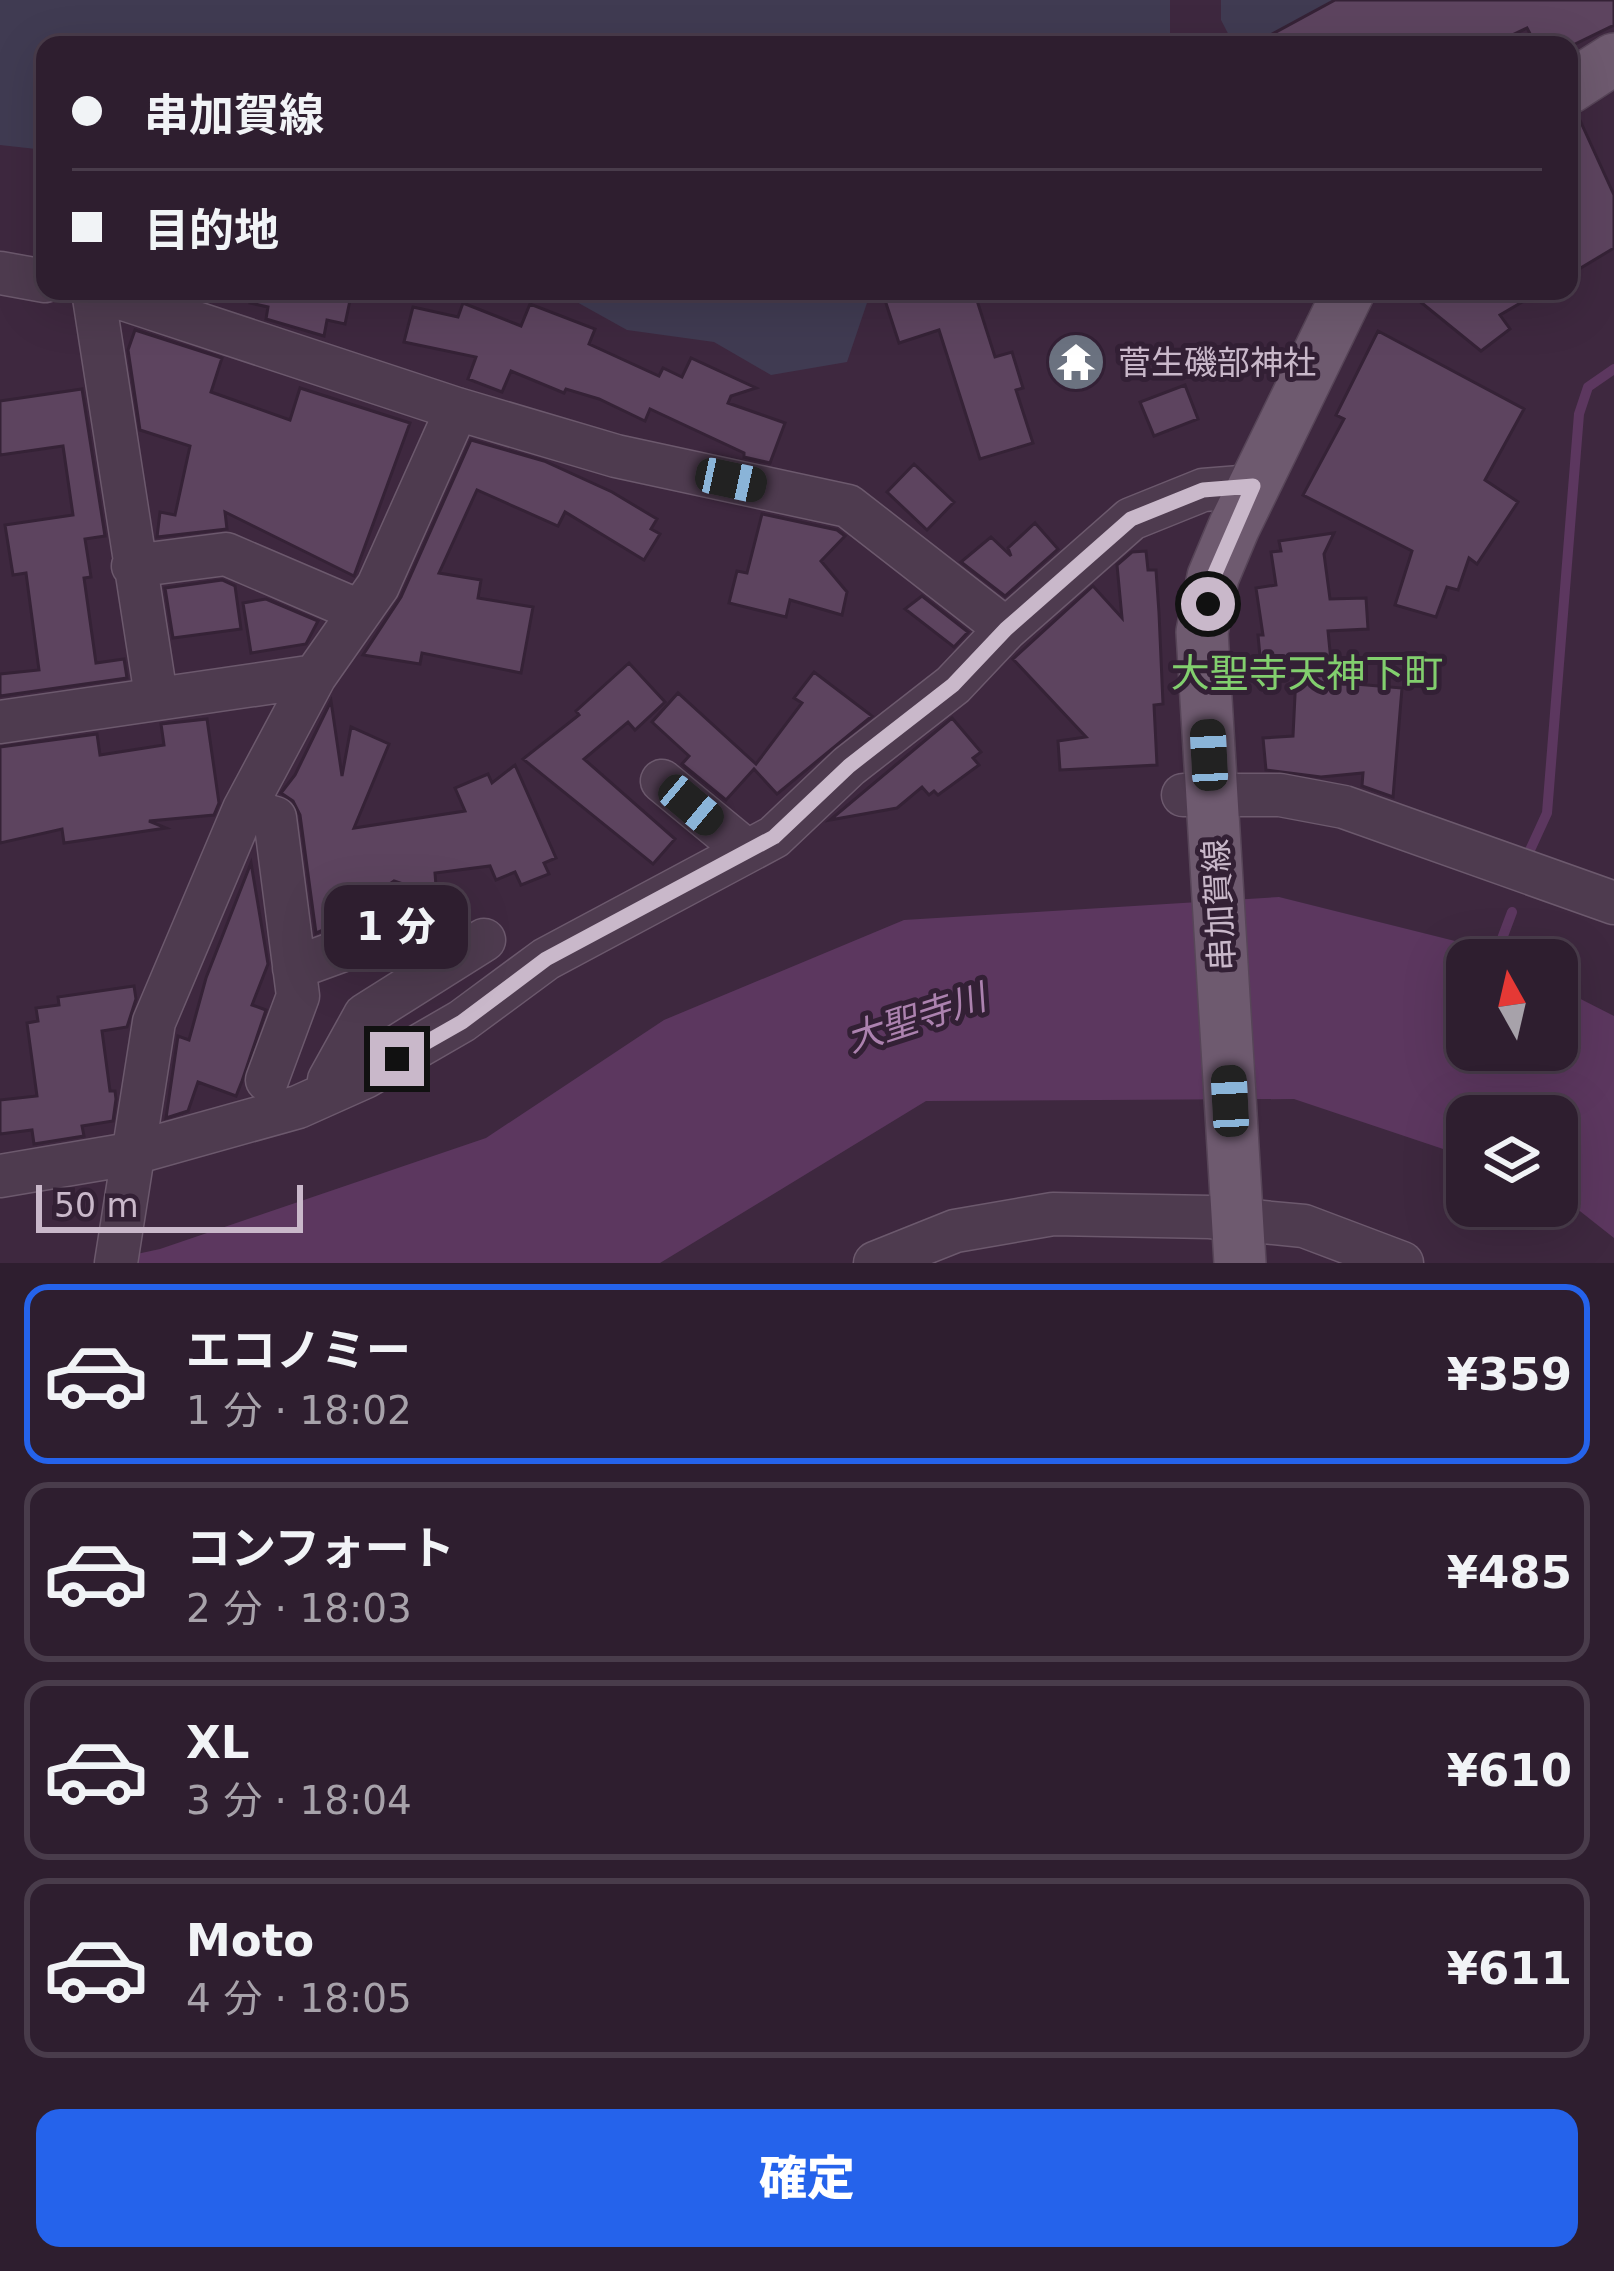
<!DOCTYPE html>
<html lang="ja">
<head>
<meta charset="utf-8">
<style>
	:root { --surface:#2e1e2f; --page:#3a2b3b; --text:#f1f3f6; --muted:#a7a2aa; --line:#493c4b; --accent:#2563eb }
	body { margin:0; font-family:"DejaVu Sans","Noto Sans JP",sans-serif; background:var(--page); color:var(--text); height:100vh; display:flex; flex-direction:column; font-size:45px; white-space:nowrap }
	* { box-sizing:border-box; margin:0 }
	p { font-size:39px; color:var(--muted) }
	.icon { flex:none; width:66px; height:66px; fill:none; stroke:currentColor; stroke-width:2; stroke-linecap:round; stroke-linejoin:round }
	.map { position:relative; height:1263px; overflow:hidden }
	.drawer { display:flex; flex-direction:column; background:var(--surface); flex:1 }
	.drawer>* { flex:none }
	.hud { position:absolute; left:36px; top:36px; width:1542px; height:264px; border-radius:24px; box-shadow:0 12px 48px #0002,0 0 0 3px var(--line); display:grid; align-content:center; height:264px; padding:0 36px; background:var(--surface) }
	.needle { width:78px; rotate:352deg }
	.controls { position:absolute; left:1446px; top:939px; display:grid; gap:24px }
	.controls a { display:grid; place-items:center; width:132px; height:132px; border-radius:24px; background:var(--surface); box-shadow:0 12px 48px #0002,0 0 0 3px var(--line); font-size:60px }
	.scale { position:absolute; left:36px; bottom:30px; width:267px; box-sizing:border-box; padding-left:12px; border:6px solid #c9b8ca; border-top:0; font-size:33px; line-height:42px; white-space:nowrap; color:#c9b8ca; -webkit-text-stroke:9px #332035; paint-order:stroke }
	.end { position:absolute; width:54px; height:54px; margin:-27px; border:15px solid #c9b8ca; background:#111; box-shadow:0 0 0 6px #111 }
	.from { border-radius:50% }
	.bubble { position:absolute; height:84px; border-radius:24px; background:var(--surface); box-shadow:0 12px 48px #0002,0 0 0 3px var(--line); font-size:39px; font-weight:800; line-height:84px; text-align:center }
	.car { position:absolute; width:36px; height:72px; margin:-36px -18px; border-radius:15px; box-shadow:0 0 9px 3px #0007; background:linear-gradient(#222 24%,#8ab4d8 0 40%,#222 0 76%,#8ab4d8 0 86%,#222 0) }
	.hud b { display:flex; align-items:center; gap:42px; height:114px; font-size:45px }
	.hud b+b { border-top:3px solid var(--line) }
	.hud i { width:30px; height:30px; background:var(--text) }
	ul { padding:21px 0 0; list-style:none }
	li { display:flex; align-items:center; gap:36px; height:180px; margin:0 24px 18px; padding:0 12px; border:6px solid var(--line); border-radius:24px }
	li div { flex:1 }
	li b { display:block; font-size:45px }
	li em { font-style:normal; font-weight:800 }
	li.selected { border-color:var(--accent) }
	li>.icon { width:108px; height:108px; stroke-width:1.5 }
	.button { display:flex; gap:24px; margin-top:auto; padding:24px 36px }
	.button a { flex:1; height:138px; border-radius:24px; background:var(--accent); color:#fff; font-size:48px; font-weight:800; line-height:138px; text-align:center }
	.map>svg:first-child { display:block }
	.green { fill:#403b52 }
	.water { fill:#5c375f }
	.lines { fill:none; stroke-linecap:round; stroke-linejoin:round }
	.stream { stroke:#5c375f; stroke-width:10 }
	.building { fill:#5d445f; stroke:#352236; stroke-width:3 }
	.minor-casing { stroke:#6c596d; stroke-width:45 }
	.major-casing { stroke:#574558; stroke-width:54 }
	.minor { stroke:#4e3b4f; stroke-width:42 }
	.major { stroke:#6e5a6f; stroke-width:51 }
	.route { stroke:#c9b8ca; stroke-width:15 }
	.labels { text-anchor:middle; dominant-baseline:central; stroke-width:10; stroke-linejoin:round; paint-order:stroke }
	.poi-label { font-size:33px; fill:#c9b8ca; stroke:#332035; text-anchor:start }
	.street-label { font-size:33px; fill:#c9b8ca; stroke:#332035 }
	.water-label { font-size:36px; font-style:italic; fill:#ac82af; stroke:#332035 }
	.quarter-label { font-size:39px; fill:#82cf6e; stroke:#332035 }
</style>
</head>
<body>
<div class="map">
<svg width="1614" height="1263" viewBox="0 0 1614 1263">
	<rect width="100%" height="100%" fill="#3e283f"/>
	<path class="green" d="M 0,0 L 1170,0 L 1170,45 L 45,45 L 45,150 L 0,145 Z
		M 1221,0 L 1365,0 L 1280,45 L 1234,45 L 1221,20 Z
		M 557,291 L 871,291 L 847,362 L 771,375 L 714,342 L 627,330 Z"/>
	<path class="water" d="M 1279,897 L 1475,946 L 1502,960 L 1467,960 L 1467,1050 L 1557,1050 L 1557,987 L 1614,1016 L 1614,1238 L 1557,1193 L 1557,1116 L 1467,1116 L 1467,1157 L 1294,1099 L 926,1101 L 660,1263 L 95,1263 L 160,1249 L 486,1138 L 664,1020 L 904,920 Z"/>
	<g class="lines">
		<path class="stream" d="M 1525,861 L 1547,813 L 1579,414 L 1588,387 L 1614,369
			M 1494,960 L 1512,912"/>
	</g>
	<path class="building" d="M 1335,0 L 1614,0 L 1614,25 L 1573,45 L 1536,45 L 1527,28 L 1491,45 L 1252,45 Z
		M 1578,116 L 1614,195 L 1614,248 L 1569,275 L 1569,118 Z
		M 251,291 L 352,291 L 345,324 L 327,320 L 324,336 L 266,319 L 268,307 L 250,303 Z
		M 882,291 L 974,291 L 995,357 L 1012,352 L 1023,388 L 1016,390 L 1033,443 L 980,459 L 939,330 L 899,343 Z
		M 1407,291 L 1541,291 L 1500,315 L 1510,329 L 1481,351 Z
		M 463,303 L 521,326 L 530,304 L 595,329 L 589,344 L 659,376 L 663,368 L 682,377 L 691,358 L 756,388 L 731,396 L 728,403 L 785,423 L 770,463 L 744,457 L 744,453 L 650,409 L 645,421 L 599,399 L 566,389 L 564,393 L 511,371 L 502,392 L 468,379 L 476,357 L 404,342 L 413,307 L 458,317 Z
		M 135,330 L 222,358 L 211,392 L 290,420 L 300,388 L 410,423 L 354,576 L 225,512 L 227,529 L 157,537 L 160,512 L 175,515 L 190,446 L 140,430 L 128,350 Z
		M 1378,331 L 1524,409 L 1485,480 L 1518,502 L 1477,564 L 1469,558 L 1458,590 L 1447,587 L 1436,617 L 1395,605 L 1412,551 L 1303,495 L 1344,419 L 1336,415 Z
		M 1185,385 L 1198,419 L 1154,436 L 1140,402 Z
		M 82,389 L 105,536 L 85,539 L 91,577 L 84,578 L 96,663 L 124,659 L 127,678 L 0,696 L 0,674 L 39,670 L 26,573 L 13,575 L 5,525 L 73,515 L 63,446 L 0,455 L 0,401 Z
		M 471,440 L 544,461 L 612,492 L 657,519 L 651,529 L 660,534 L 644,560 L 565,512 L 558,526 L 477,490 L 439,573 L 481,580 L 478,598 L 533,607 L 521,673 L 422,653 L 420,664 L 363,655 L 401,597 Z
		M 914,464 L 954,502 L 927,530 L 887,492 Z
		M 762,514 L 837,530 L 845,536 L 821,561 L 847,592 L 842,615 L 790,600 L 786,617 L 729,603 L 737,571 L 747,573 Z
		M 1035,523 L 1058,549 L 1005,596 L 961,562 L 991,537 L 1011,556 L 1008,548 Z
		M 1334,533 L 1324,554 L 1330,599 L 1366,598 L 1368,629 L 1328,631 L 1333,682 L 1402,688 L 1393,797 L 1362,786 L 1363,773 L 1321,777 L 1266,770 L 1263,738 L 1293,736 L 1296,675 L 1262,678 L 1258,635 L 1263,635 L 1256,588 L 1276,585 L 1271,552 L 1281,551 L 1279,541 Z
		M 1146,551 L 1148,570 L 1156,570 L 1159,613 L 1163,704 L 1154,705 L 1157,765 L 1060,770 L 1058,741 L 1086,737 L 1013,659 L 1093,586 L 1122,618 L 1117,565 L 1132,552 Z
		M 222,580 L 235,586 L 241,629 L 173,638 L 165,588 Z
		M 922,596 L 968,632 L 954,647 L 905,609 Z
		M 266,599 L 318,621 L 306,644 L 251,653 L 243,603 Z
		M 629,663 L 665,702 L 635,730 L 628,722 L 584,759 L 675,839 L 653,864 L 523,759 L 579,715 L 576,711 Z
		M 814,672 L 872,716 L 777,794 L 754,769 L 726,800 L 682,764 L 689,756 L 652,722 L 678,693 L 756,764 L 802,703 L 794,698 Z
		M 331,701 L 342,776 L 351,727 L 389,744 L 354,828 L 465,811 L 455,788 L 488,774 L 492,783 L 515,765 L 556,858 L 544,863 L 549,874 L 521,885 L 515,872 L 496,880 L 490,866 L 435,873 L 436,886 L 418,889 L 394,881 L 357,907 L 336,910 L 338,923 L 316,933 L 300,815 L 293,801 L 281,793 L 295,775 Z
		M 952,718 L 981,752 L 973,758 L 979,765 L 938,795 L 934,791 L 929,795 L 922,787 L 897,808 L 830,820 Z
		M 207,719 L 219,803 L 214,815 L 149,821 L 166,828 L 64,843 L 62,829 L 0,843 L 0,747 L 97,734 L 100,755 L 164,745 L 161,724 Z
		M 251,863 L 268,964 L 252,1005 L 266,1010 L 242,1081 L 236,1096 L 198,1082 L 188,1111 L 166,1118 L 178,1036 L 189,1040 L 206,978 Z
		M 134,986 L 136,999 L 127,1027 L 102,1031 L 110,1091 L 115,1091 L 116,1099 L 113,1121 L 82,1126 L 84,1136 L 34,1144 L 32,1130 L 0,1134 L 0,1100 L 37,1096 L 27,1023 L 38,1021 L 36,1008 L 59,1005 L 58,997 Z"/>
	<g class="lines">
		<g class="minor-casing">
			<path id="minor" d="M 0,273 L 45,281
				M 93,291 L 156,696
				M 99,291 L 457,409 L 616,456 L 848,506 L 1006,629
				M 133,566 L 226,554 L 359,611
				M 0,722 L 315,676
				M 662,781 L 747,851
				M 1183,795 L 1280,795 L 1344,807 L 1614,903
				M 244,809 L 275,818 L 298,996 L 267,1080
				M 294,968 L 346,949 L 399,906
				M 329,1080 L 365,1015 L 484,940
				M 0,1176 L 130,1154 L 298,1107 L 365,1077 L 462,1021 L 546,959 L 774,837 L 849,766 L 953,685 L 1006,629 L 1131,519 L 1203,490 L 1253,486
				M 116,1263 L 154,1022 L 244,809 L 315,676 L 378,586 L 457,409
				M 875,1263 L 955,1231 L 1053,1214 L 1210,1217 L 1304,1226 L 1402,1263"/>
		</g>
		<g class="major-casing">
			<path id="major" d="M 1569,88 L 1614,59
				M 1240,1263 L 1202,632 L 1213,577 L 1234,527 L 1349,291"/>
		</g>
		<use href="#minor" class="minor"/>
		<use href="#major" class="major"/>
	</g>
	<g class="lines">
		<path class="route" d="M 397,1059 L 462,1022 L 546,959 L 774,837 L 849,766 L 953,685 L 1006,629 L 1131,519 L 1203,490 L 1253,486 L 1213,578 L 1208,604"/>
	</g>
	<defs>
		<g id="temple-disc" transform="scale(3)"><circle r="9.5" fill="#6b7280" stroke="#332035"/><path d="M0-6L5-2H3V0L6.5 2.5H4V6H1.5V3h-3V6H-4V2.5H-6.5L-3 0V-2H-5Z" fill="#fff"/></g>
	</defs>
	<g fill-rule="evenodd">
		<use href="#temple-disc" x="1076" y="362"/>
	</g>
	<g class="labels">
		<g class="poi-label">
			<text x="1118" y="362">菅生磯部神社</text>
		</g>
		<g class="street-label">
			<text transform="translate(1219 905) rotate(-93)">串加賀線</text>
		</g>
		<g class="water-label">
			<text transform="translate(916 1018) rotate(-18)">大聖寺川</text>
		</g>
		<g class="quarter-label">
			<text x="1307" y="673">大聖寺天神下町</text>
		</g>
	</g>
</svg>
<div class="controls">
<a><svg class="needle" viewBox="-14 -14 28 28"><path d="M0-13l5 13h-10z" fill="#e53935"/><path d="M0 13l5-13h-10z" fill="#a7a2aa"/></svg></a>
<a><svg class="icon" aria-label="layers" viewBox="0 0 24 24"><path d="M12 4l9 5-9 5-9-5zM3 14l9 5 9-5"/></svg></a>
</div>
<div class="scale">50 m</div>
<i class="end from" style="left:1208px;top:604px"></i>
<i class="end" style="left:397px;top:1059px"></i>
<div class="bubble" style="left:324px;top:885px;width:144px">1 分</div>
<i class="car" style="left:731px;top:480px;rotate:102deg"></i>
<i class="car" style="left:1209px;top:755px;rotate:357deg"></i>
<i class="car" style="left:691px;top:805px;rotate:130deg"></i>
<i class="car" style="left:1230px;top:1101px;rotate:357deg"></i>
<div class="hud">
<b><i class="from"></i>串加賀線</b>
<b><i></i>目的地</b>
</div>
</div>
<section class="drawer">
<ul>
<li class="selected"><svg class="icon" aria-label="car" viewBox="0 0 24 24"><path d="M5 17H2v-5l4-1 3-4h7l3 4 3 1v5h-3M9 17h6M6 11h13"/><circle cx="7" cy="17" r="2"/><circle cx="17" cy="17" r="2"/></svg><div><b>エコノミー</b><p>1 分 · 18:02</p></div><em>¥359</em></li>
<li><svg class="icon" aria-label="car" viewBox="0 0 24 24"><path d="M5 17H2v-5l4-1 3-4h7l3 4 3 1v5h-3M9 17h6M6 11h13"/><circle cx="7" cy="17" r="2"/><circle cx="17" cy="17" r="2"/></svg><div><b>コンフォート</b><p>2 分 · 18:03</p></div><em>¥485</em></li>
<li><svg class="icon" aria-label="car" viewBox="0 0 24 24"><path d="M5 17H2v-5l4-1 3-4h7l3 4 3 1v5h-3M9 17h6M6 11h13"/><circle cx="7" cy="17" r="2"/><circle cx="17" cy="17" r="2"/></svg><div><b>XL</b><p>3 分 · 18:04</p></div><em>¥610</em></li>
<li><svg class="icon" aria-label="car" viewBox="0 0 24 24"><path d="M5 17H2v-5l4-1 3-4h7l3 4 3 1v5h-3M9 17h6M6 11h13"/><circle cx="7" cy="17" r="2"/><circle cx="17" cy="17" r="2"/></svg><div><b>Moto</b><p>4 分 · 18:05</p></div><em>¥611</em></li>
</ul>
<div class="button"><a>確定</a></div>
</section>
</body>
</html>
